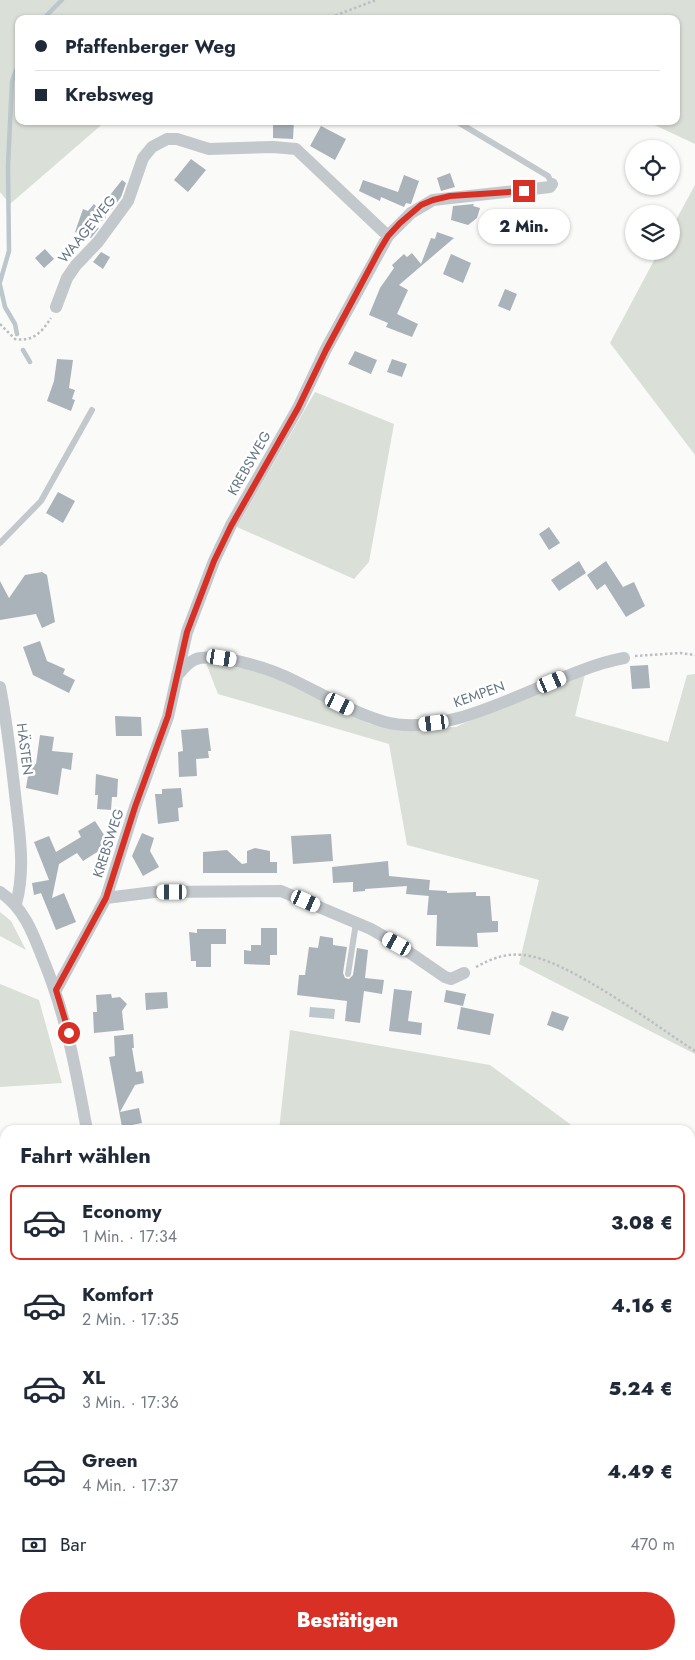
<!DOCTYPE html>
<html lang="de">
<head>
<meta charset="utf-8">
<style>
	:root { --surface:#fff; --page:#f2f2f3; --text:#1f2937; --muted:#747a83; --line:#e0e1e3; --accent:#d93025 }
	body { margin:0; font-family:Jost,sans-serif; background:var(--page); color:var(--text); height:100vh; display:flex; flex-direction:column; font-size:19px; white-space:nowrap }
	* { box-sizing:border-box; margin:0 }
	p { font-size:16px; color:var(--muted) }
	.icon { flex:none; width:28px; height:28px; fill:none; stroke:currentColor; stroke-width:2; stroke-linecap:round; stroke-linejoin:round }
	.map { position:relative; flex:1; overflow:hidden }
	.side { position:absolute; left:0px; top:1125px; width:695px; height:535px; display:flex; flex-direction:column; background:var(--surface); border-radius:15px 15px 0 0; box-shadow:0 1px 4px #0004 }
	.side>* { flex:none }
	.hud { position:absolute; left:15px; top:15px; width:665px; height:110px; border-radius:10px; box-shadow:0 1px 4px #0004; display:grid; align-content:center; height:110px; padding:0 20px; background:var(--surface) }
	.fabs { position:absolute; left:625px; top:140px; display:grid; gap:10px }
	.fabs a { display:grid; place-items:center; width:55px; height:55px; border-radius:50%; background:var(--surface); box-shadow:0 1px 4px #0004; font-size:25px }
	.end { position:absolute; width:22px; height:22px; margin:-11px; border:6px solid #d93025; background:#fff; box-shadow:0 0 0 2px #fff }
	.from { border-radius:50% }
	.bubble { position:absolute; height:35px; border-radius:18px; background:var(--surface); box-shadow:0 1px 4px #0004; font-size:16px; font-weight:800; line-height:35px; text-align:center }
	.car { position:absolute; width:15px; height:30px; margin:-15px -8px; border-radius:6px; box-shadow:0 0 4px 1px #0007; background:linear-gradient(#fff 24%,#345 0 40%,#fff 0 76%,#345 0 86%,#fff 0) }
	.hud b { display:flex; align-items:center; gap:18px; height:48px; font-size:19px }
	.hud b+b { border-top:1px solid var(--line) }
	.hud i { width:12px; height:12px; background:var(--text) }
	ul { padding:0; list-style:none }
	li { display:flex; align-items:center; gap:15px; height:75px; margin:0 10px 8px; padding:0 10px; border:2px solid transparent; border-radius:10px }
	li div { flex:1 }
	li b { display:block; font-size:19px }
	li em { font-style:normal; font-weight:800 }
	li.active { border-color:var(--accent) }
	li>.icon { width:45px; height:45px; stroke-width:1.5 }
	h2 { padding:0 20px; font-size:22px; line-height:60px }
	.pay { display:flex; align-items:center; gap:12px; height:55px; padding:0 20px; font-size:19px }
	.pay p { margin-inline-start:auto }
	.button { display:flex; gap:10px; margin-top:auto; padding:10px 20px }
	.button a { flex:1; height:58px; border-radius:30px; background:var(--accent); color:#fff; font-size:20px; font-weight:800; line-height:58px; text-align:center }
	.map>svg:first-child { display:block }
	.green { fill:#dadfd7 }
	.water { fill:#bbc7cb }
	.lines { fill:none; stroke-linecap:round; stroke-linejoin:round }
	.stream { stroke:#bbc7cb; stroke-width:4.5 }
	.building { fill:#aab3b9 }
	.path { stroke:#bbbfc2; stroke-width:2.5; stroke-dasharray:2.5 2.5; stroke-linecap:butt }
	.service { stroke:#c3c8cc; stroke-width:6 }
	.minor { stroke:#c3c8cc; stroke-width:12 }
	.secondary { stroke:#d6dbdf; stroke-width:18 }
	.route { stroke:#d93025; stroke-width:6 }
	.labels { text-anchor:middle; dominant-baseline:central; stroke-width:5; stroke-linejoin:round; paint-order:stroke }
	.street-label { font-size:14px; fill:#657683; stroke:#fff }
</style>
</head>
<body>
<div class="map">
<svg width="695" height="1660" viewBox="0 0 695 1660">
	<rect width="100%" height="100%" fill="#fafaf8"/>
	<path class="green" d="M 0,0 L 695,0 L 695,144 L 646,121 L 676,121 L 676,19 L 19,19 L 19,121 L 106,121 L 10,204 L 0,192 Z
		M 695,185 L 695,455 L 610,343 L 659,251 L 671,251 L 671,229 Z
		M 315,392 L 394,424 L 369,562 L 354,579 L 237,527 Z
		M 206,663 L 266,672 L 307,691 L 370,724 L 401,729 L 456,727 L 496,708 L 585,674 L 575,716 L 668,742 L 687,675 L 695,674 L 695,1054 L 519,964 L 539,880 L 407,845 L 389,744 L 218,694 Z
		M 0,912 L 11,921 L 26,950 L 0,936 Z
		M 0,984 L 39,1000 L 62,1083 L 0,1087 Z
		M 290,1030 L 490,1065 L 578,1130 L 279,1130 Z
		M 690,1212 L 695,1215 L 695,1358 L 690,1366 Z
		M 5,1299 L 5,1479 L 0,1478 L 0,1328 Z
		M 221,1655 L 628,1655 L 630,1660 L 220,1660 Z"/>
	<path class="water" d="M 310,1007 L 335,1009 L 334,1019 L 309,1017 Z"/>
	<g class="lines">
		<path class="stream" d="M 43,19 L 62,0
			M 0,282 L 9,251 L 8,166 L 12,81 L 19,63
			M 0,285 L 5,307 L 15,324 L 17,334
			M 23,350 L 30,362"/>
	</g>
	<path class="building" d="M 273,121 L 294,121 L 293,139 L 273,138 Z
		M 321,126 L 346,139 L 335,160 L 310,146 Z
		M 191,159 L 206,170 L 188,192 L 174,180 Z
		M 450,173 L 455,187 L 441,191 L 437,178 Z
		M 404,175 L 419,181 L 411,204 L 406,203 L 404,207 L 381,197 L 380,201 L 359,191 L 363,180 L 398,192 Z
		M 122,180 L 126,183 L 121,197 L 107,216 L 99,209 Z
		M 94,204 L 106,217 L 103,221 L 86,223 L 99,228 L 91,238 L 75,232 L 83,209 L 88,211 Z
		M 474,204 L 473,206 L 480,208 L 477,218 L 468,225 L 451,220 L 453,206 Z
		M 437,232 L 454,238 L 399,285 L 408,290 L 397,314 L 418,324 L 412,337 L 386,327 L 388,323 L 369,315 L 380,288 L 394,268 L 392,265 L 404,254 L 407,257 L 412,253 L 421,264 L 431,238 L 435,239 Z
		M 45,249 L 54,259 L 44,268 L 35,258 Z
		M 101,252 L 110,257 L 103,269 L 93,262 Z
		M 451,254 L 471,263 L 463,283 L 443,274 Z
		M 505,289 L 517,294 L 510,311 L 498,306 Z
		M 355,351 L 377,360 L 371,374 L 348,364 Z
		M 57,359 L 73,360 L 69,388 L 75,390 L 72,399 L 75,400 L 71,411 L 47,401 L 54,381 Z
		M 392,359 L 407,364 L 402,377 L 387,372 Z
		M 58,492 L 75,501 L 63,523 L 46,513 Z
		M 549,527 L 560,543 L 549,550 L 539,534 Z
		M 579,561 L 586,573 L 559,591 L 551,580 Z
		M 606,561 L 623,587 L 634,582 L 645,606 L 626,617 L 605,584 L 597,590 L 587,575 Z
		M 42,572 L 47,575 L 55,622 L 42,628 L 36,614 L 0,620 L 0,581 L 9,598 L 25,575 Z
		M 40,641 L 47,661 L 65,669 L 63,674 L 75,680 L 69,693 L 33,675 L 23,647 Z
		M 648,665 L 650,688 L 632,689 L 630,666 Z
		M 115,716 L 141,717 L 142,736 L 116,736 Z
		M 208,728 L 211,751 L 208,751 L 209,758 L 196,759 L 197,776 L 179,777 L 178,752 L 183,751 L 181,730 Z
		M 40,735 L 54,737 L 52,751 L 73,753 L 71,770 L 62,768 L 58,795 L 26,788 L 30,763 L 36,764 Z
		M 96,774 L 118,779 L 117,797 L 112,797 L 111,810 L 97,809 L 98,795 L 95,795 Z
		M 181,788 L 183,807 L 178,808 L 179,821 L 158,824 L 155,794 L 162,794 L 162,789 Z
		M 95,821 L 110,844 L 83,861 L 77,853 L 59,864 L 52,898 L 64,893 L 76,922 L 56,930 L 41,893 L 34,895 L 32,883 L 49,880 L 34,842 L 49,836 L 56,852 L 81,837 L 78,831 Z
		M 142,833 L 154,838 L 150,851 L 159,867 L 143,876 L 132,856 Z
		M 331,834 L 333,861 L 293,864 L 291,836 Z
		M 255,848 L 270,851 L 270,862 L 277,862 L 277,873 L 203,873 L 203,852 L 227,850 L 242,864 L 247,863 L 247,851 Z
		M 388,861 L 389,876 L 430,880 L 429,890 L 447,891 L 447,893 L 476,892 L 476,896 L 490,896 L 492,921 L 498,921 L 498,932 L 477,933 L 478,947 L 436,946 L 437,915 L 427,915 L 429,894 L 429,896 L 406,894 L 407,886 L 365,889 L 365,891 L 353,892 L 353,882 L 333,883 L 332,867 Z
		M 261,928 L 277,928 L 277,955 L 270,955 L 270,965 L 244,964 L 244,950 L 251,951 L 251,945 L 261,945 Z
		M 197,929 L 226,929 L 226,944 L 211,944 L 211,967 L 196,967 L 196,961 L 191,961 L 189,932 L 197,933 Z
		M 320,936 L 333,938 L 333,945 L 347,947 L 343,973 L 345,978 L 349,979 L 353,975 L 357,948 L 368,950 L 365,978 L 384,980 L 382,994 L 364,991 L 360,1023 L 345,1021 L 347,1001 L 297,995 L 299,975 L 305,975 L 309,947 L 318,948 Z
		M 394,989 L 412,991 L 408,1021 L 422,1023 L 421,1035 L 389,1031 Z
		M 446,990 L 466,994 L 463,1006 L 444,1002 Z
		M 167,992 L 168,1008 L 146,1010 L 145,993 Z
		M 111,994 L 112,998 L 120,997 L 127,1004 L 122,1011 L 124,1030 L 94,1033 L 93,1012 L 97,1012 L 96,995 Z
		M 461,1007 L 494,1014 L 490,1035 L 457,1029 Z
		M 552,1011 L 569,1017 L 563,1031 L 547,1025 Z
		M 133,1034 L 134,1048 L 132,1048 L 136,1072 L 142,1071 L 144,1083 L 135,1085 L 120,1112 L 139,1108 L 142,1123 L 122,1127 L 109,1057 L 115,1056 L 114,1036 Z"/>
	<g class="lines">
		<path class="path" d="M 326,19 L 376,0
			M 0,324 L 15,339 C 33,342 42,332 51,318
			M 635,656 L 680,653 L 695,655
			M 476,967 C 491,959 504,953 523,955 C 566,958 656,1026 695,1051"/>
		<path class="service" d="M 456,121 L 548,176 L 552,184
			M 0,543 L 41,501 L 92,410
			M 348,974 L 356,923
			M 0,1253 L 0,1264"/>
		<path class="minor" d="M 56,307 L 67,278 L 76,265 L 98,242 L 128,201 L 143,158 L 152,147 L 167,139 L 177,139 L 209,149 L 273,147 L 296,149 L 388,236
			M 177,676 C 182,670 188,662 196,659 C 205,656 218,658 226,659 C 250,663 273,670 295,681 C 324,695 353,713 385,722 C 457,741 552,671 624,658
			M 0,687 C 7,723 11,758 15,794 C 19,831 26,868 16,904
			M 0,892 C 24,908 33,933 43,959 C 66,1014 76,1071 87,1130
			M 106,898 L 154,892 L 281,891 L 371,929 L 397,944 L 445,977 L 451,979 L 464,973
			M 56,990 L 106,898 L 135,807 L 168,717 L 187,632 L 214,561 L 231,525 L 298,408 L 326,349 L 388,236 L 411,213 L 433,200 L 550,187 L 552,184
			M 0,1264 L 5,1264
			M 0,1487 L 5,1487
			M 141,1655 L 141,1660"/>
		<path class="secondary" d="M 690,1495 L 695,1488
			M 527,1660 L 531,1655"/>
	</g>
	<g class="lines">
		<path class="route" d="M 69,1033 L 56,990 L 106,898 L 135,807 L 168,716 L 187,632 L 214,561 L 231,526 L 298,408 L 326,350 L 379,251 L 388,236 L 400,223 L 421,205 L 433,200 L 450,196 L 524,191"/>
	</g>
	<g class="labels">
		<g class="street-label">
			<text transform="translate(87 229) rotate(-51)">WAAGEWEG</text>
			<text transform="translate(249 463) rotate(-60)">KREBSWEG</text>
			<text transform="translate(479 694) rotate(-19)">KEMPEN</text>
			<text transform="translate(25 749) rotate(83)">HÄSTEN</text>
			<text transform="translate(108 843) rotate(-72)">KREBSWEG</text>
		</g>
	</g>
</svg>
<div class="fabs">
<a><svg class="icon" aria-label="locate" viewBox="0 0 24 24"><circle cx="12" cy="12" r="6"/><path d="M12 2v4M12 18v4M2 12h4M18 12h4"/></svg></a>
<a><svg class="icon" aria-label="layers" viewBox="0 0 24 24"><path d="M12 4l9 5-9 5-9-5zM3 14l9 5 9-5"/></svg></a>
</div>
<i class="end from" style="left:69px;top:1033px"></i>
<i class="end" style="left:524px;top:191px"></i>
<div class="bubble" style="left:478px;top:209px;width:92px">2 Min.</div>
<i class="car" style="left:222px;top:658px;rotate:99deg"></i>
<i class="car" style="left:552px;top:682px;rotate:67deg"></i>
<i class="car" style="left:340px;top:704px;rotate:116deg"></i>
<i class="car" style="left:434px;top:723px;rotate:263deg"></i>
<i class="car" style="left:172px;top:892px;rotate:270deg"></i>
<i class="car" style="left:306px;top:901px;rotate:114deg"></i>
<i class="car" style="left:397px;top:944px;rotate:299deg"></i>
<div class="hud">
<b><i class="from"></i>Pfaffenberger Weg</b>
<b><i></i>Krebsweg</b>
</div>
<section class="side">
<h2>Fahrt wählen</h2>
<ul>
<li class="active"><svg class="icon" aria-label="car" viewBox="0 0 24 24"><path d="M5 17H2v-5l4-1 3-4h7l3 4 3 1v5h-3M9 17h6M6 11h13"/><circle cx="7" cy="17" r="2"/><circle cx="17" cy="17" r="2"/></svg><div><b>Economy</b><p>1 Min. · 17:34</p></div><em>3.08 €</em></li>
<li><svg class="icon" aria-label="car" viewBox="0 0 24 24"><path d="M5 17H2v-5l4-1 3-4h7l3 4 3 1v5h-3M9 17h6M6 11h13"/><circle cx="7" cy="17" r="2"/><circle cx="17" cy="17" r="2"/></svg><div><b>Komfort</b><p>2 Min. · 17:35</p></div><em>4.16 €</em></li>
<li><svg class="icon" aria-label="car" viewBox="0 0 24 24"><path d="M5 17H2v-5l4-1 3-4h7l3 4 3 1v5h-3M9 17h6M6 11h13"/><circle cx="7" cy="17" r="2"/><circle cx="17" cy="17" r="2"/></svg><div><b>XL</b><p>3 Min. · 17:36</p></div><em>5.24 €</em></li>
<li><svg class="icon" aria-label="car" viewBox="0 0 24 24"><path d="M5 17H2v-5l4-1 3-4h7l3 4 3 1v5h-3M9 17h6M6 11h13"/><circle cx="7" cy="17" r="2"/><circle cx="17" cy="17" r="2"/></svg><div><b>Green</b><p>4 Min. · 17:37</p></div><em>4.49 €</em></li>
</ul>
<div class="pay"><svg class="icon" aria-label="cash" viewBox="0 0 24 24"><path d="M3 7h18v10H3z"/><circle cx="12" cy="12" r="2"/></svg>Bar<p>470 m</p></div>
<div class="button"><a>Bestätigen</a></div>
</section>
</div>
</body>
</html>
